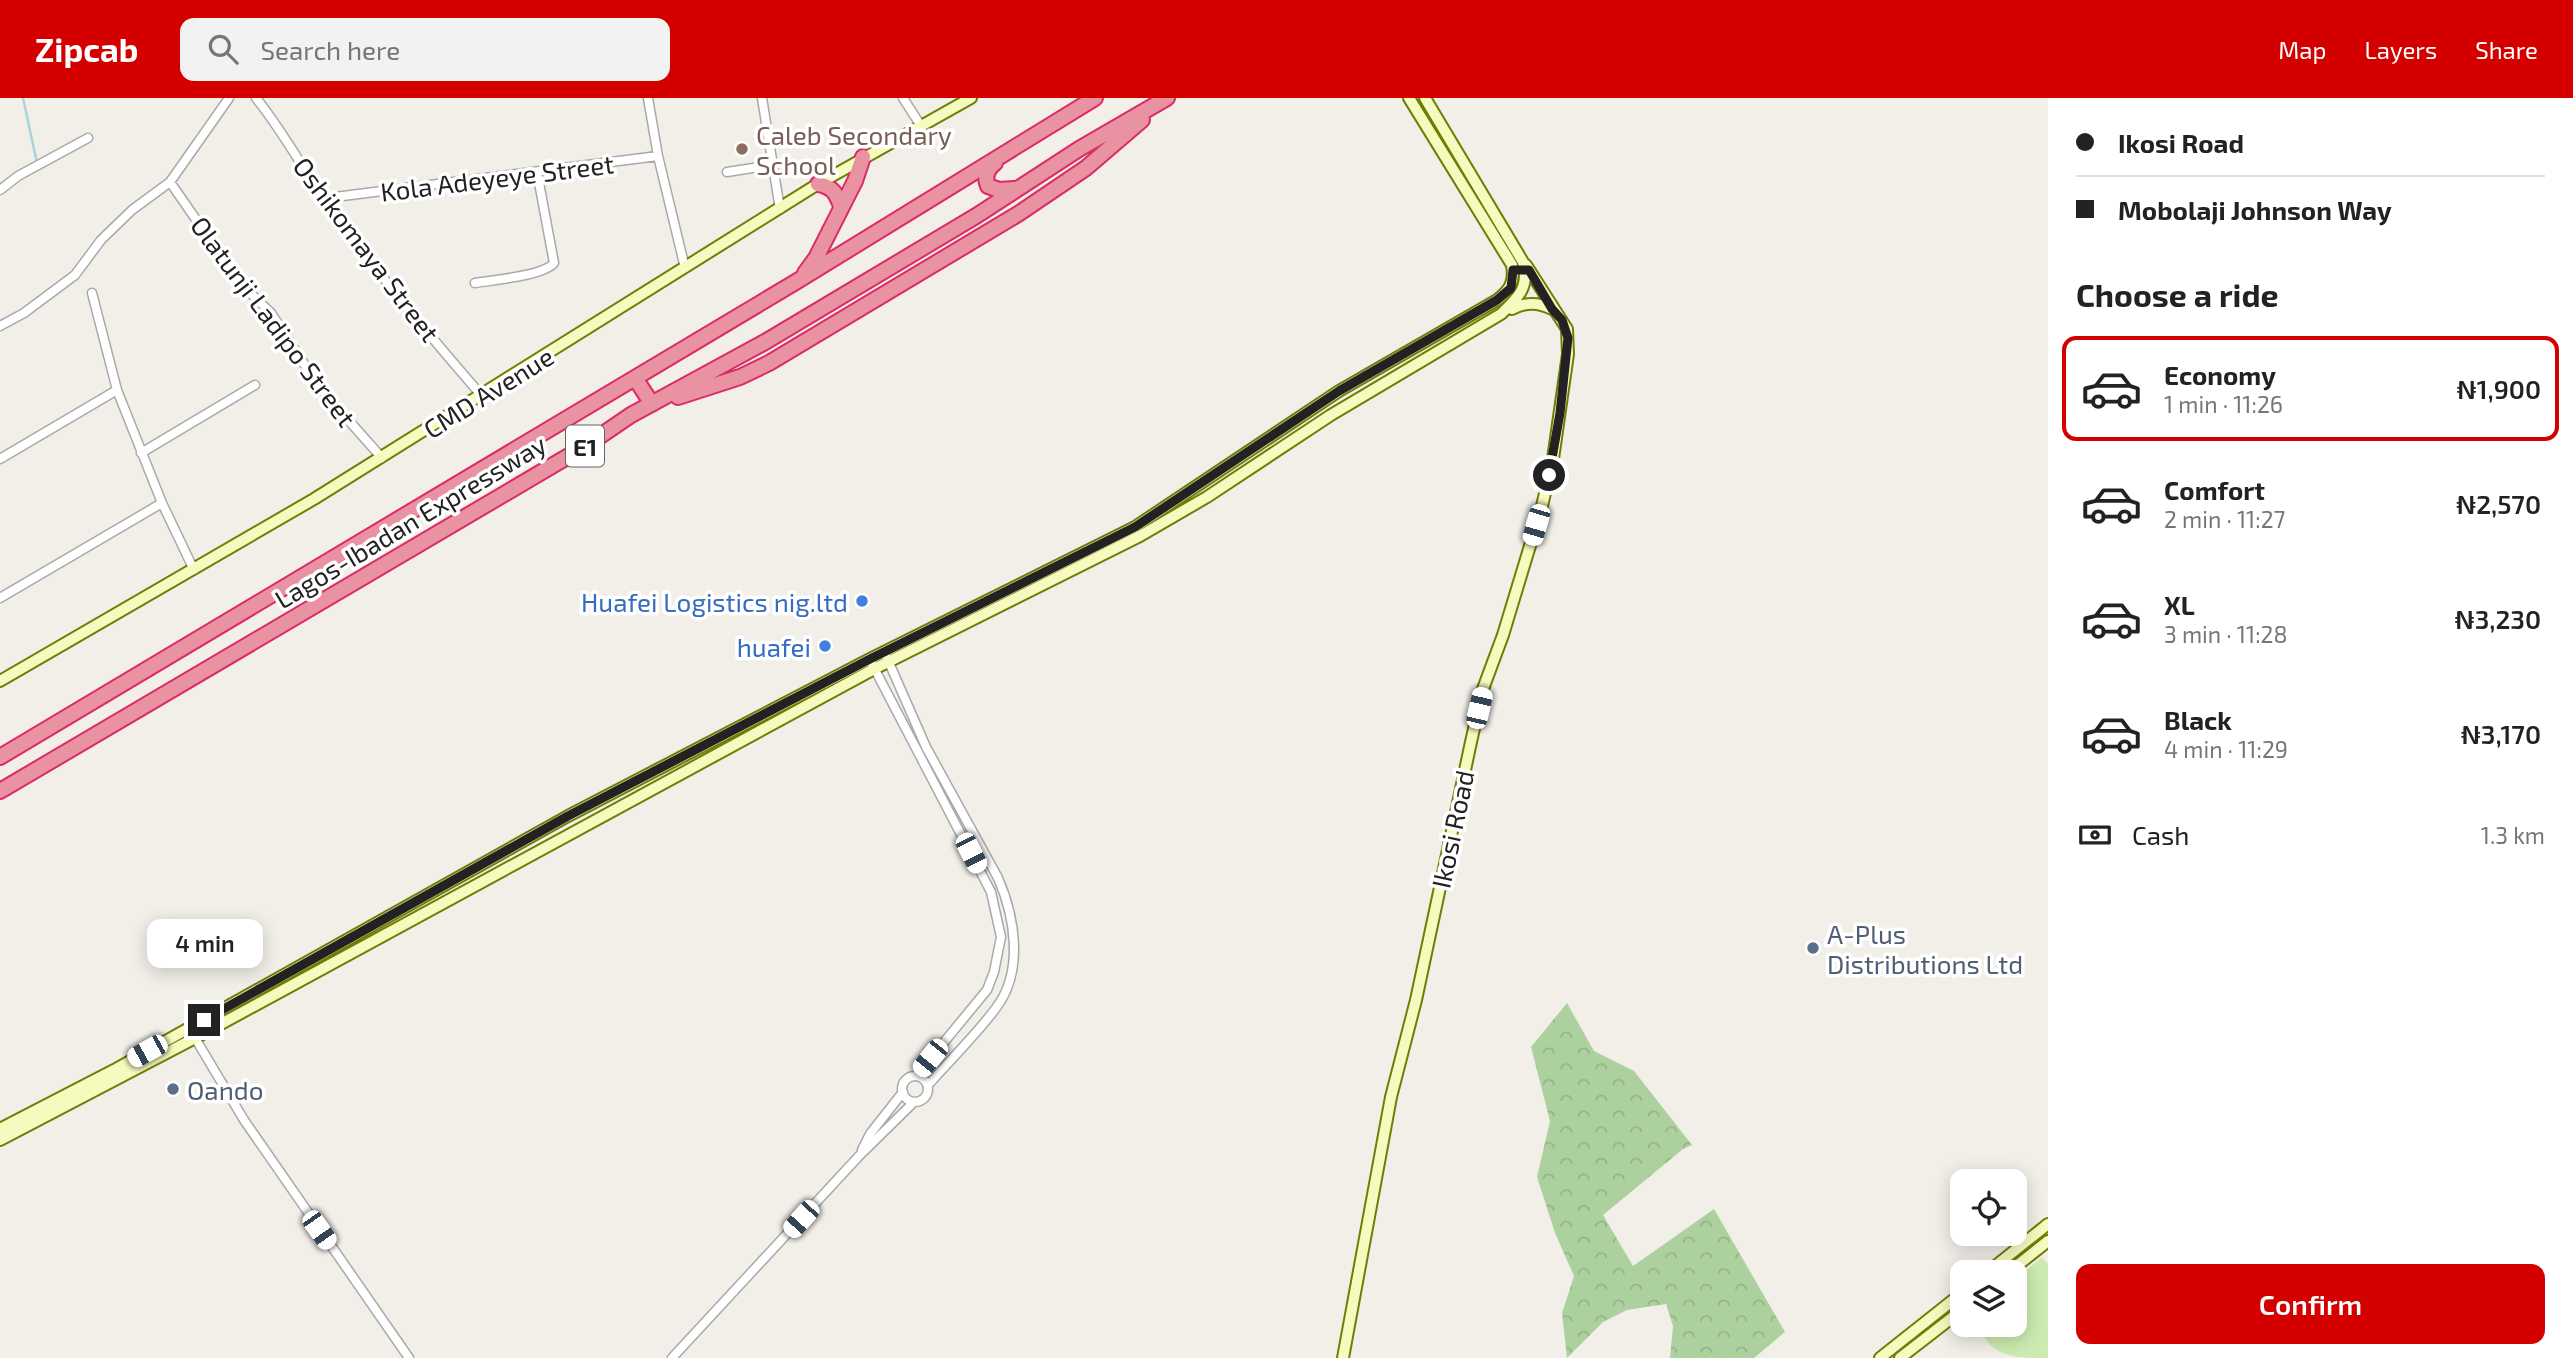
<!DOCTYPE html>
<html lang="en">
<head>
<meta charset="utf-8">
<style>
	:root { --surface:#fff; --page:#f2f2f2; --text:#222; --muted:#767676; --line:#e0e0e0; --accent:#d40000 }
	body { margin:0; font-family:"Exo 2",sans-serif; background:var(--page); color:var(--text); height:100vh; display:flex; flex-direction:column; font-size:26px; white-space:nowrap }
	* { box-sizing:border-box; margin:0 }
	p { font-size:23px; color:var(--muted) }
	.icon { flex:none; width:38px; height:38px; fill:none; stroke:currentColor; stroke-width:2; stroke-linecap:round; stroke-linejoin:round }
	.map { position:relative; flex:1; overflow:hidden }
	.drawer { display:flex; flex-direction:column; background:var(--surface); width:525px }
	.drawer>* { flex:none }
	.top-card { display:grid; align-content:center; height:154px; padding:0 28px; background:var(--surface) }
	.buttons { position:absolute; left:1950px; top:1071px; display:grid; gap:14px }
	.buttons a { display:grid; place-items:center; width:77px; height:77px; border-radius:14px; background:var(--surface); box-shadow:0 4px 18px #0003; font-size:35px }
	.end { position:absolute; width:32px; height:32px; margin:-16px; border:9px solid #222; background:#fff; box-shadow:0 0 0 4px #fff }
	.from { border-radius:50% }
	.bubble { position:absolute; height:49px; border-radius:14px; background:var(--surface); box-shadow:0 4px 18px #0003; font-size:23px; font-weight:600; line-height:49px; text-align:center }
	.car { position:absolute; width:21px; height:42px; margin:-21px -10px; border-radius:9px; box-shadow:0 0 5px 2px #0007; background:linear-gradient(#fff 24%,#345 0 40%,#fff 0 76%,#345 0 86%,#fff 0) }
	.top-card b { display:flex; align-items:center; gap:24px; height:66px; font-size:26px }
	.top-card b+b { border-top:2px solid var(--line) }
	.top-card i { width:18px; height:18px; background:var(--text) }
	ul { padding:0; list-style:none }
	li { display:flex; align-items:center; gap:21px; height:105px; margin:0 14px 10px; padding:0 14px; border:4px solid transparent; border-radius:14px }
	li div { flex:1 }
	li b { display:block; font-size:26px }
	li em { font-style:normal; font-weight:600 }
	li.on { border-color:var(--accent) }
	li>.icon { width:63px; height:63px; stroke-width:1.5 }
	h2 { padding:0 28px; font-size:32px; line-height:84px }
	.pay { display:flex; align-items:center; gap:18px; height:77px; padding:0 28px; font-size:26px }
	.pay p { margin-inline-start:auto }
	.primary-button { display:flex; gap:14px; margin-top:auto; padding:14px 28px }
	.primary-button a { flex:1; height:80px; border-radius:14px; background:var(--accent); color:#fff; font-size:28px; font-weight:600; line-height:80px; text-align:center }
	header { display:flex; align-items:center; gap:42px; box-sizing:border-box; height:98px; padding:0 35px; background:var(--accent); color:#fff }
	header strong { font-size:33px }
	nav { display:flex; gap:38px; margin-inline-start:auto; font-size:24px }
	.search { width:490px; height:63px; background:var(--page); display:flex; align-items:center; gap:18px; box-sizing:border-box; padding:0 24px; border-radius:14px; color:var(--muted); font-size:26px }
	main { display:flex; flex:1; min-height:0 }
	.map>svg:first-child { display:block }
	.grass { fill:#cdebb0 }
	.forest { fill:url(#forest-crowns) }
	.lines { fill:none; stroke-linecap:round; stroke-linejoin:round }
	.stream { stroke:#aad3df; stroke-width:2.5 }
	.street-casing { stroke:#a9a9a9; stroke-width:11 }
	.secondary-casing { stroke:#707d05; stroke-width:14 }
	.highway-casing { stroke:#dc2a67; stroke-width:18 }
	.street { stroke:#fff; stroke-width:8 }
	.secondary { stroke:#f7fabf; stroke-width:10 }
	.highway { stroke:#e892a2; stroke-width:14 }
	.route { stroke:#222; stroke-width:9 }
	.education-dot { fill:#8d6e63; stroke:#fff; stroke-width:2.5 }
	.shop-dot { fill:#3f7fe0; stroke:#fff; stroke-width:2.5 }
	.service-dot { fill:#5c6f8a; stroke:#fff; stroke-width:2.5 }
	.labels { text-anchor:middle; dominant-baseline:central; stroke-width:7; stroke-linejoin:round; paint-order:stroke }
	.shield { fill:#fff; stroke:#646464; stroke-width:2 }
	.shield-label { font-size:24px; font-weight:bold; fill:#222 }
	.education-label { font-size:26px; fill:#785e54; stroke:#fff; text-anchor:start }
	.street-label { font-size:26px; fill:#222; stroke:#fff }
	.shop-label { font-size:26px; fill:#366cbe; stroke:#fff; text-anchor:end }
	.service-label { font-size:26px; fill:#4e5e75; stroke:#fff; text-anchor:start }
</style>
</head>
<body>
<header>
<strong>Zipcab</strong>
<div class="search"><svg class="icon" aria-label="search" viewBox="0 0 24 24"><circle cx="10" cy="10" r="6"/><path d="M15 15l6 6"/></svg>Search here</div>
<nav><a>Map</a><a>Layers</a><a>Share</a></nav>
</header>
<main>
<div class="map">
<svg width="2048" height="1260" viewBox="0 0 2048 1260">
	<defs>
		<pattern id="forest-crowns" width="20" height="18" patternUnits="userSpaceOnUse" patternTransform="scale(1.75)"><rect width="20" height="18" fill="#add19e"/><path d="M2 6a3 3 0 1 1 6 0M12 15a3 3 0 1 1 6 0" fill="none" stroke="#95b388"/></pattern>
	</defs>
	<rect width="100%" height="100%" fill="#f2efe9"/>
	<path class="grass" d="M 2042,1159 L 2048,1166 L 2048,1260 C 2017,1260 1989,1260 1979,1227 L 2014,1227 L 2014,1183 Z"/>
	<path class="forest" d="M 1567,905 L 1594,953 L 1634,973 L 1692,1047 L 1683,1051 L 1603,1117 L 1633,1168 L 1714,1111 L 1785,1234 L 1754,1260 L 1670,1260 L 1673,1228 L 1666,1206 L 1627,1212 L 1603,1224 L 1567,1260 L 1562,1215 L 1574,1178 L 1555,1135 L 1537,1079 L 1550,1023 L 1531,949 Z"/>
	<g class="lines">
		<path class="stream" d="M 23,0 L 37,65"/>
		<g class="street-casing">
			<path id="street" d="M 256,0 C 282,32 301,68 325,102 C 373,170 427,235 482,298
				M 648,0 L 658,58 L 685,170
				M 762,0 L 780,111
				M 903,0 L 921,28
				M 727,74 L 772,67
				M 170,84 L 240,185 L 271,215 L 319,289 L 382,360
				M 0,92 L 18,78 L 88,40
				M 335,99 L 658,58
				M 475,185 C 493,182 543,178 554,165 L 537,74
				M 92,195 L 117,292 L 162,405 L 194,472
				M 0,228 L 24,215 L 75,177 L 101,142 L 132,112 L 170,84 L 229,0
				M 141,355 L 255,287
				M 0,361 L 117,292
				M 0,500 L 162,405
				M 887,560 L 926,649 L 998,780 C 1015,819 1024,873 996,910 C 976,937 950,962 928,987
				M 872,566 L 991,794 L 1001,839 L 994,874 L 987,892 L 916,978
				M 195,940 L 244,1022 L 409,1260
				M902 991a13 13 0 1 1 26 0a13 13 0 1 1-26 0Z
				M 862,1052 L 870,1036 L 903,994
				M 672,1260 L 859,1058 L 914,1004"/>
		</g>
		<g class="secondary-casing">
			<path id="secondary" d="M 1512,211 C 1526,204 1538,204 1552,211
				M 0,583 L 314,401 L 818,86 L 971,0
				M 0,1031 L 114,972 L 568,718 L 870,561 L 1135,429 L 1339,293 L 1497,202 C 1510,192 1515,184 1512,167 L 1409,0
				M 0,1042 L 195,940 L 874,571 L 1140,438 L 1207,399 L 1331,317 L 1501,216 C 1518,200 1530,189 1523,164 L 1425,0
				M 1988,1174 L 2048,1126
				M 2009,1174 L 2048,1143
				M 1343,1260 L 1391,999 L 1416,902 L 1471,644 L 1483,591 L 1503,537 L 1542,408 L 1553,361 L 1568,256 L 1567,231 L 1526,167
				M 1880,1260 L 1962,1195
				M 1900,1260 L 1962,1212"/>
		</g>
		<g class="highway-casing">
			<path id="highway" d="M 995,65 C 987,71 984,79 988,88 L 999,92 L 1014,91
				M 818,86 C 833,89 836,95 841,108
				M 805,175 L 816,160 L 855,83 L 863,59
				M 635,280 L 652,306
				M 678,299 L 740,279 L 769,265 L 1018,116 L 1086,70 L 1142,22
				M 0,659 L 794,185 L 1095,0
				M 0,693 L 584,349 L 631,317 L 765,244 L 976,118 L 1079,51 L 1167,0"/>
		</g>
		<use href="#street" class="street"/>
		<use href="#secondary" class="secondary"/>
		<use href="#highway" class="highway"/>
	</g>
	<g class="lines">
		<path class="route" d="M 204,922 L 568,718 L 870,561 L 1135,429 L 1339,293 L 1497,202 L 1511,190 L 1513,172 L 1529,172 L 1552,211 L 1562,222 L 1568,240 L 1560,315 L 1549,377"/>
	</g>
	<circle class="education-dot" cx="742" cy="51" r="7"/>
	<g class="shop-dot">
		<circle cx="862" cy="503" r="7"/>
		<circle cx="825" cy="548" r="7"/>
	</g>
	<g class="service-dot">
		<circle cx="1813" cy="850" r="7"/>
		<circle cx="173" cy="991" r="7"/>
	</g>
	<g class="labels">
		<rect class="shield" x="566" y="327.5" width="38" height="41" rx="5"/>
		<g class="shield-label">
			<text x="585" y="348">E1</text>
		</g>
		<g class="education-label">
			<text x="756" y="36">Caleb Secondary<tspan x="756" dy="30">School</tspan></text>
		</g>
		<g class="street-label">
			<text transform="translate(497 79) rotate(-7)">Kola Adeyeye Street</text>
			<text transform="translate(367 151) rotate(53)">Oshikomaya Street</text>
			<text transform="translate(274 223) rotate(53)">Olatunji Ladipo Street</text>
			<text transform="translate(488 294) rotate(-32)">CMD Avenue</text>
			<text transform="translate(410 423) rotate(-31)">Lagos-Ibadan Expressway</text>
			<text transform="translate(1452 731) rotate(-78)">Ikosi Road</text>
		</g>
		<g class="shop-label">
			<text x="848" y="503">Huafei Logistics nig.ltd</text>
			<text x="811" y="548">huafei</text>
		</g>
		<g class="service-label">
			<text x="1827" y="835">A-Plus<tspan x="1827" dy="30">Distributions Ltd</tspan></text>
			<text x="187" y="991">Oando</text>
		</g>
	</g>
</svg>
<div class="buttons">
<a><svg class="icon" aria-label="locate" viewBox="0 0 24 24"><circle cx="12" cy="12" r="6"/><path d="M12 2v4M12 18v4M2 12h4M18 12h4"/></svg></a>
<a><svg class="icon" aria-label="layers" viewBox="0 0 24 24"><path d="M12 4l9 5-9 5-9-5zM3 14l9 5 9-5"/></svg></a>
</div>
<i class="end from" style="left:1549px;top:377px"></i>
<i class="end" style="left:204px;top:922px"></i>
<div class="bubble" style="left:147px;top:821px;width:116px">4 min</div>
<i class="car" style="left:1536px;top:427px;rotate:196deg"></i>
<i class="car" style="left:1479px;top:610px;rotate:13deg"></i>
<i class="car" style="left:971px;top:755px;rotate:153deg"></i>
<i class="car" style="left:147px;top:953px;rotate:241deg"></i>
<i class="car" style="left:930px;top:960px;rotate:219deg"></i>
<i class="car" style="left:801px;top:1121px;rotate:222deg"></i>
<i class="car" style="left:319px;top:1132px;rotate:145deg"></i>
</div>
<section class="drawer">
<div class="top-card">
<b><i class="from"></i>Ikosi Road</b>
<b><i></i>Mobolaji Johnson Way</b>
</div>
<h2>Choose a ride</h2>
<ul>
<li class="on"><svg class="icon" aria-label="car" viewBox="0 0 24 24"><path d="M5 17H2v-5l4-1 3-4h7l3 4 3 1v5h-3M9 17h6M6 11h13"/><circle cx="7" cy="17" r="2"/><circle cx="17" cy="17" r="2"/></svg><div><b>Economy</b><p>1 min · 11:26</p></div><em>₦1,900</em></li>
<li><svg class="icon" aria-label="car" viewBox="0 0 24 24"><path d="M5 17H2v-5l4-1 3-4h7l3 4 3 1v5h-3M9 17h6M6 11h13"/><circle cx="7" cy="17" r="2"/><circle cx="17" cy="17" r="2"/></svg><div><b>Comfort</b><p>2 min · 11:27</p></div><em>₦2,570</em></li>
<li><svg class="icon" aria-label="car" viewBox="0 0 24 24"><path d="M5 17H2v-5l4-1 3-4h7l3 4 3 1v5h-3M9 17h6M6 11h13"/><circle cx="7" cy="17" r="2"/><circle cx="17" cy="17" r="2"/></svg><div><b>XL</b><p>3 min · 11:28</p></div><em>₦3,230</em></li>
<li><svg class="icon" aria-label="car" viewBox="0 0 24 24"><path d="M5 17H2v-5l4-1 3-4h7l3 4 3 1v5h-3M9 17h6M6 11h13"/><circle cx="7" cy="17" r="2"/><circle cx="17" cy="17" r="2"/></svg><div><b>Black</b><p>4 min · 11:29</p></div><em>₦3,170</em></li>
</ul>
<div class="pay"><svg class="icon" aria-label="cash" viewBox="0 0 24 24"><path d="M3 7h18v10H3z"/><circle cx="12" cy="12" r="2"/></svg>Cash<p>1.3 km</p></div>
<div class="primary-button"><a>Confirm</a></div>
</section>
</main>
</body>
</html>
